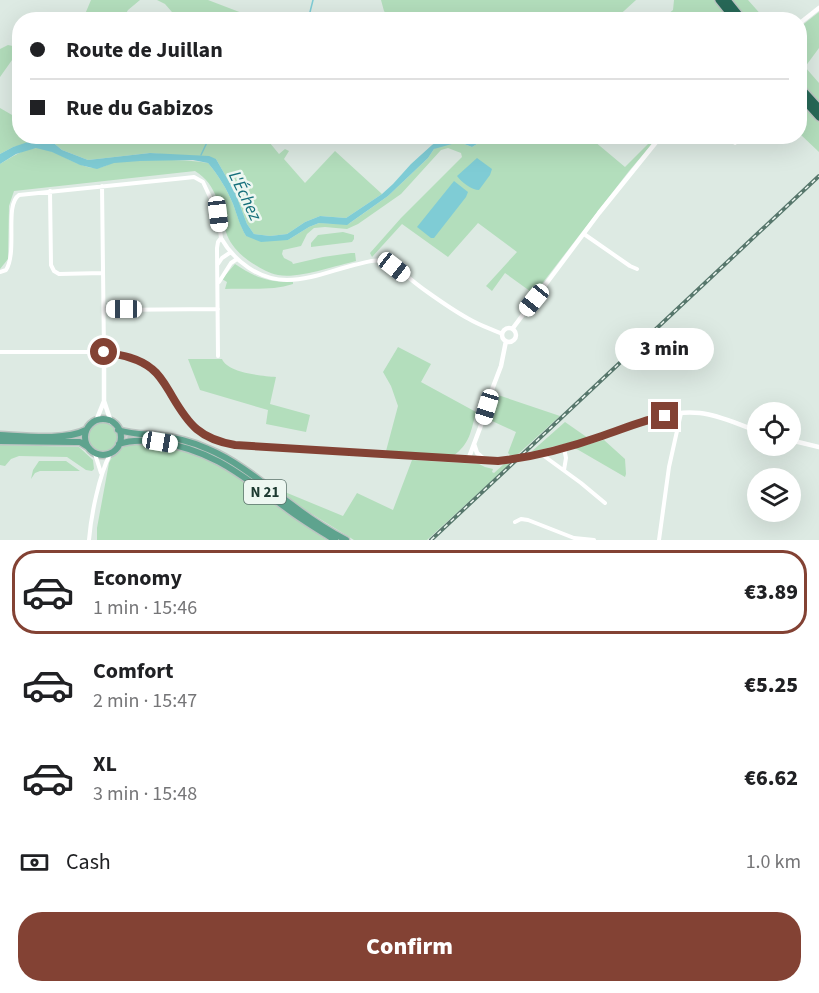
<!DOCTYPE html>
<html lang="en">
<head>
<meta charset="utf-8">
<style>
	:root { --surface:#fff; --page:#f6f6f6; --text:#202124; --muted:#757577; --line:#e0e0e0; --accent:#834234 }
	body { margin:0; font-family:"Source Sans 3",sans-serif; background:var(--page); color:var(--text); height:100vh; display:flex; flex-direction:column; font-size:22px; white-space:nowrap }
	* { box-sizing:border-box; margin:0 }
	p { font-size:20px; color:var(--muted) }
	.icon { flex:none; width:33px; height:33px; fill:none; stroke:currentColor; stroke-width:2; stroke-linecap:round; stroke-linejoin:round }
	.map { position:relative; height:540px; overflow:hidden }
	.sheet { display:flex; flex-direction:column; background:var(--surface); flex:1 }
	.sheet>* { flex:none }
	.hud { position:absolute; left:12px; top:12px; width:795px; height:132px; border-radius:24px; box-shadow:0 6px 24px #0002; display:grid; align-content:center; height:132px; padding:0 18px; background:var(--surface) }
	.fabs { position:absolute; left:747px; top:402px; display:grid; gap:12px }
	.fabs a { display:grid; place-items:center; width:54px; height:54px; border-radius:50%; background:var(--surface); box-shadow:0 6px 24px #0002; font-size:30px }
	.end { position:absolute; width:27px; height:27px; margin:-14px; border:8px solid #834234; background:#fff; box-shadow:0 0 0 3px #fff }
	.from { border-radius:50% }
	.bubble { position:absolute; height:42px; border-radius:21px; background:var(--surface); box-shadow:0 6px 24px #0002; font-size:20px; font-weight:800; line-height:42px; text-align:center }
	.car { position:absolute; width:18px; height:36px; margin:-18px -9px; border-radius:8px; box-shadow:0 0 4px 2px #0007; background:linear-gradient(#fff 24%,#345 0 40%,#fff 0 76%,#345 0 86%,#fff 0) }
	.hud b { display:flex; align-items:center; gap:21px; height:57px; font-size:22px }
	.hud b+b { border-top:2px solid var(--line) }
	.hud i { width:15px; height:15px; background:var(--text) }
	ul { padding:10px 0 0; list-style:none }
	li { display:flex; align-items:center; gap:18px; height:84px; margin:0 12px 9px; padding:0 6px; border:3px solid transparent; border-radius:24px }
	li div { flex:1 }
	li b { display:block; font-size:22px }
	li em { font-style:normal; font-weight:800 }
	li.current { border-color:var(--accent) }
	li>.icon { width:54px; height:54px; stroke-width:1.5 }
	.pay { display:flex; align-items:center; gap:15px; height:66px; padding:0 18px; font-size:22px }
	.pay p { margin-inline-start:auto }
	.button { display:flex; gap:12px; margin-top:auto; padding:12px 18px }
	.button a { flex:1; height:69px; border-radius:24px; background:var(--accent); color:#fff; font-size:24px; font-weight:800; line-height:69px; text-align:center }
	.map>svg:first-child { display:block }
	.green { fill:#b3debc }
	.water { fill:#7fccd5 }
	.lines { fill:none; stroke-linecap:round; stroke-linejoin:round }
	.stream { stroke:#7fccd5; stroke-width:1.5 }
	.primary-casing { stroke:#bbc4c1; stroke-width:9 }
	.motorway-casing { stroke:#bbc4c1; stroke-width:10 }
	.minor { stroke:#fff; stroke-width:4 }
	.tertiary { stroke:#fff; stroke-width:4.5 }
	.primary { stroke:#5ea38e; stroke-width:6 }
	.motorway { stroke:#276857; stroke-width:7 }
	.rail-casing { stroke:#57776c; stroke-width:4 }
	.rail { stroke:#edf7f1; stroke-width:1.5; stroke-dasharray:4.5; stroke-linecap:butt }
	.route { stroke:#834234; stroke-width:8 }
	.labels { text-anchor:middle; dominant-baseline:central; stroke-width:5; stroke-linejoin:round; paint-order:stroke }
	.shield { fill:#edf7f1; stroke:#5b736b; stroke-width:1.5 }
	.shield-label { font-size:15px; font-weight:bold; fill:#1d3a31 }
	.water-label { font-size:18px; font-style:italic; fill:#146e7a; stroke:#edf7f1 }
</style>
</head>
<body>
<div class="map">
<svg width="819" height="540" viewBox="0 0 819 540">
	<rect width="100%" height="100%" fill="#ddeae3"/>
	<path class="green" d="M 91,0 L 140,0 L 128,10 L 124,17 L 127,19 L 83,19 Z
		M 157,0 L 208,0 L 242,13 L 238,19 L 178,19 L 165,4 Z
		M 381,0 L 636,0 L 614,20 L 521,20 L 519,18 L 517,20 L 390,19 L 384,11 Z
		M 674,0 L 714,0 L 730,19 L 662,19 L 673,10 Z
		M 732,0 L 748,0 L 765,19 L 748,19 Z
		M 819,12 L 819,48 L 805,67 L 819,83 L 819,102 L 800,80 L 800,27 Z
		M 8,45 L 17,47 L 17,53 L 0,77 L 0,49 Z
		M 800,101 L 819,122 L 819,152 L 800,134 Z
		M 0,108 L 19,119 L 20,136 L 135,136 L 150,141 L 152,136 L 265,137 L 279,154 L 285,149 L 289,151 L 284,159 L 305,183 L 335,151 L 382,194 L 346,218 L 320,216 L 305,222 L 287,234 L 270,236 L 254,234 L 247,224 L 235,192 L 216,159 L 150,153 L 88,160 L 62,150 L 50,140 L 13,147 L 0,154 Z
		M 562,136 L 594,141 L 625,167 L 655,137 L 658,137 L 629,171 L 534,294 L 505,273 L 492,291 L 486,286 L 517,252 L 478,223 L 448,257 L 402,224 L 372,257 L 370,253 L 401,218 L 462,157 L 461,153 L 448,148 L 441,150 L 401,194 L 358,224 L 347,229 L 325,227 L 314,228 L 307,234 L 301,246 L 283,250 L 282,254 L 284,258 L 292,262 L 293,264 L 323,257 L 351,253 L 355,253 L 356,261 C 334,266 298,279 278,275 C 268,273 261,268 252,263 C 241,256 230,245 226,232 C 219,208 218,185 195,171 L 14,191 L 9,206 L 8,259 L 0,269 L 0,164 C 10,158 26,147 38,148 C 58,150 74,166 94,168 C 102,169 109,163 116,162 C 142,159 183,159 208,163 C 218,175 227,189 233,204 C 237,215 240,225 246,236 L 288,240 L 309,227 L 319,223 L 347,224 L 350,223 L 388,196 L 428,158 L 434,149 L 437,147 L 459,142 L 472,147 L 477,144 L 482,137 Z
		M 343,232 L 354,235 L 354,239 L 352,242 L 311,247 L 311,243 L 318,235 Z
		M 235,264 C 254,277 269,283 293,282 L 293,284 C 272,291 247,288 225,289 L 227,282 L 222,279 Z
		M 398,347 L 431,364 L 421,382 L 476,412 C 471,431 470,444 453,456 L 386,451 L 398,406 L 391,386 L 383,372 Z
		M 188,359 L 222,359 C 228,373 262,376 276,377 L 270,404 L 310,415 L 306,432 L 266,424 L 268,410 L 200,390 Z
		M 498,395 L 560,416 L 517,455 L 510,455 L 508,453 L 516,432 L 492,421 Z
		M 565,422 L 588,438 L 531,452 Z
		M88 437a15 15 0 1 1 30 0a15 15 0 1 1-30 0Z
		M 604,440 L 625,459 L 626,474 L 625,477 L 575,448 Z
		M 135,443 L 175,448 L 195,454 L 224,467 L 305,526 L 327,540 L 97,540 L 97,528 L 109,463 C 113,453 124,445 135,443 Z
		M 0,445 L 79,447 L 93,460 L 94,469 L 92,471 L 86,470 L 67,457 L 19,456 L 11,459 L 5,466 L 0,465 Z
		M 412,460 L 479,464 L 485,467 L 493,469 L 492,472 L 494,473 L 504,464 L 511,463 L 427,540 L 354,540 L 294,503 L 280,490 L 343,516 L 357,493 L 393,510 Z
		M 39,461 L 66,461 L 80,471 L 40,471 L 35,473 L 31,479 L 33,470 Z"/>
	<path class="water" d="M 43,137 L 50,140 L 62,150 L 88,160 L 150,153 L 209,156 L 216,159 L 235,192 L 247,224 L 254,234 L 270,236 L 287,234 L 305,222 L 320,216 L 346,218 L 382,194 L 393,184 L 411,164 L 432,145 L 438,141 L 460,137 L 482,137 L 477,144 L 472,147 L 459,142 L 434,149 L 428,158 L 388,196 L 347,225 L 319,223 L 309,227 L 288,240 L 261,242 L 246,236 C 240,226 237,215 233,204 C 227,189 218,175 208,163 L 193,160 L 140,161 L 114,163 L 97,169 L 80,165 L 52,152 L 36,148 L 16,154 L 0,164 L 0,154 L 13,147 Z
		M 477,158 L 492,169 L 490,175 L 479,190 C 472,190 461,182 457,176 Z
		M 454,181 L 468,192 L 466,197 L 434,238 L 431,238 L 417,227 Z"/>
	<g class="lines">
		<path class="stream" d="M 308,20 L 313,0
			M 201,155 L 210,136"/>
		<g class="primary-casing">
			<path id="primary" d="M85 437a18 18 0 1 1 36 0a18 18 0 1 1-36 0Z
				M 118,430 C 131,434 141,434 154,435 C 172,437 191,441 208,449 C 239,462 265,485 292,505 C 309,518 327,530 346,540
				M 0,435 C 23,436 66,441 86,430
				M 0,441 L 76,442 L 80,442 L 88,447
				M 119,444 C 131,440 142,440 155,442 C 212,448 245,478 289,510 C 304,521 319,530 335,540"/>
		</g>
		<g class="motorway-casing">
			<path id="motorway" d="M 719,0 L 735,20
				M 727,0 L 743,20
				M 800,87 L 819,108
				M 800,96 L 819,117"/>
		</g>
		<path class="minor" d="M 729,136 L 735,143
			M 50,191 L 51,265 L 54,271 L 59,274 L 103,273
			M 584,234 L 630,266 L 637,269
			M 221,238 C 234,261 259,280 287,280 C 310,280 333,270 354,265 C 364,263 376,258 386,262 C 399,268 414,283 426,291 C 440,301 454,311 469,319 C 479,325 491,329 502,334
			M 218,264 L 222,258 L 231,252
			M 0,272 L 6,270 C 18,251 4,205 19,195 L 185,178 L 194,177 L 203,182 L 218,214 L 221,238 L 218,242 L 217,248 L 218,356
			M 219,282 L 231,263 L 237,259
			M 104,310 L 218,309
			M 0,352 L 104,352 L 102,186
			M 564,448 L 566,458 L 564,470
			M 95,454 L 101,473
			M 543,454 L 544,456 L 581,483 L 605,503
			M 515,522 L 521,519 L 528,520 L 574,538 L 594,540
			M 89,540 C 91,515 99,476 110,454
			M 659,540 L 669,467 L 681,413"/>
		<path class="tertiary" d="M 800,23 L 819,8
			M 513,328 L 599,213 L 661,136
			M502 335a7 7 0 1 1 14 0a7 7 0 1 1-14 0Z
			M 96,421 L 104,401
			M 111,422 L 104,401 L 104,352 C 121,355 139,358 152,369 C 161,376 166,386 172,395 C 189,425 200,439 235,445 L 498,461 C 533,457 567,448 601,436 C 633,426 666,409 700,413 C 720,415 739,425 758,431
			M 790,440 L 819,447
			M 474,444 L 477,453 L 484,459
			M 468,460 L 480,428 L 493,387 L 501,366 L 506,341"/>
		<use href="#primary" class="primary"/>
		<use href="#motorway" class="motorway"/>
		<g class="rail-casing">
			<path id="rail" d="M 431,540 L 819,176"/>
		</g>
		<use href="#rail" class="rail"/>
	</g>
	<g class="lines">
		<path class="route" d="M 104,352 C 121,355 139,358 152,369 C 161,376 166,386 172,396 C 189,425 200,439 235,445 L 498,461 C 534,457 568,448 602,436 C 623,429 643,420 665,416"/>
	</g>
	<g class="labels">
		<rect class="shield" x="244" y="480" width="42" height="24" rx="4.5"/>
		<g class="shield-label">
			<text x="265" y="492">N 21</text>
		</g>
		<g class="water-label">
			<text transform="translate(245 196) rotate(64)">L'Échez</text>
		</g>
	</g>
</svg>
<div class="fabs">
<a><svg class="icon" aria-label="locate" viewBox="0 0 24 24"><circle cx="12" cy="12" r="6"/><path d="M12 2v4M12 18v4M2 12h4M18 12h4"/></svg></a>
<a><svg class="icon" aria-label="layers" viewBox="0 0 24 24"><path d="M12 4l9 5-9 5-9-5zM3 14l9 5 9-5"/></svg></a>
</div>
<i class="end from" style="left:104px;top:352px"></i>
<i class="end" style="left:665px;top:416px"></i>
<div class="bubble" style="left:615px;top:328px;width:99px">3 min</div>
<i class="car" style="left:218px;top:214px;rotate:173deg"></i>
<i class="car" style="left:394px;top:267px;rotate:128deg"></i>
<i class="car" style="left:534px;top:300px;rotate:219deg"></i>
<i class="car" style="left:124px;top:309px;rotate:270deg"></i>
<i class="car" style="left:487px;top:407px;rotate:197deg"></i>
<i class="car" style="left:160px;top:442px;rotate:100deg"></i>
<div class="hud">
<b><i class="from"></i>Route de Juillan</b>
<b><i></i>Rue du Gabizos</b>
</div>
</div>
<section class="sheet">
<ul>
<li class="current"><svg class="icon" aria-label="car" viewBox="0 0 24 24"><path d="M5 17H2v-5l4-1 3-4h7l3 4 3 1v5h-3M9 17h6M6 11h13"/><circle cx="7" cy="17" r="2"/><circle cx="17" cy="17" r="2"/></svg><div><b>Economy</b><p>1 min · 15:46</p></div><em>€3.89</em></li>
<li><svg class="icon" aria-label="car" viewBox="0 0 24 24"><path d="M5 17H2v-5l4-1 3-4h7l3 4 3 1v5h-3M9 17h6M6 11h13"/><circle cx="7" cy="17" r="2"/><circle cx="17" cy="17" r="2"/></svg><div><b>Comfort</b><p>2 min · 15:47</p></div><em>€5.25</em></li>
<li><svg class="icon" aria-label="car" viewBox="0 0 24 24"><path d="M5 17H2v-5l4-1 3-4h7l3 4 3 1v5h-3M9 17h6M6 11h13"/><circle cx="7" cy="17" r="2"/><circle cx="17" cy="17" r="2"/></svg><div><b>XL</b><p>3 min · 15:48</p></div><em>€6.62</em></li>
</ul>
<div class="pay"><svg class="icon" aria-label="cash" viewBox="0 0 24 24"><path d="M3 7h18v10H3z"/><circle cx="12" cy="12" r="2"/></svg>Cash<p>1.0 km</p></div>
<div class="button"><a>Confirm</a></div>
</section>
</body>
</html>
